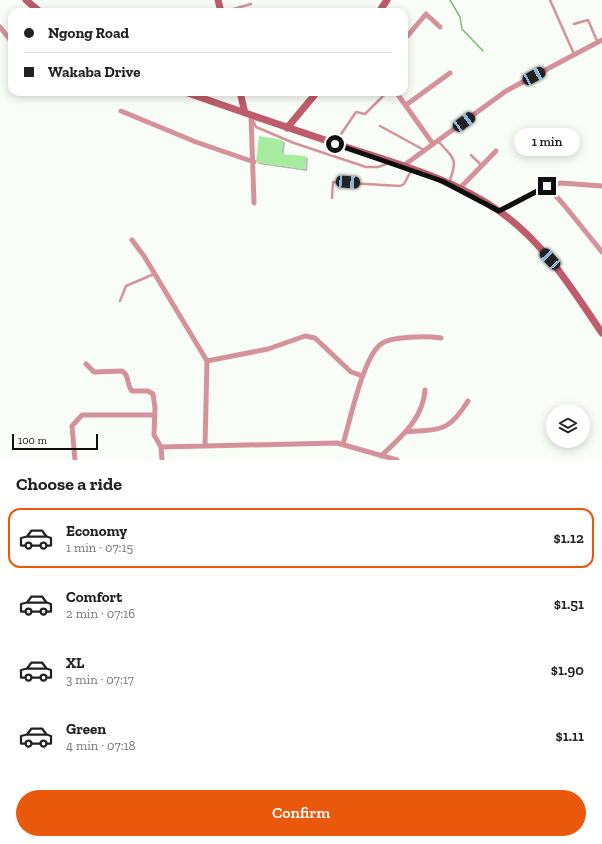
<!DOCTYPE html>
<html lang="en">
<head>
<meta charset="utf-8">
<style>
	:root { --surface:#fff; --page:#f2f2f2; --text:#222; --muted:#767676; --line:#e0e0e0; --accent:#ea580c }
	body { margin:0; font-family:"Zilla Slab",serif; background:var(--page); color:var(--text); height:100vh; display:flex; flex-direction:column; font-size:15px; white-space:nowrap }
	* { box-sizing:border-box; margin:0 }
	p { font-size:13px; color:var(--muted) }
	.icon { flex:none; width:22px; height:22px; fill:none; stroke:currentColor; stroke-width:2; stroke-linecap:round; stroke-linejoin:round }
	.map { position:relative; height:460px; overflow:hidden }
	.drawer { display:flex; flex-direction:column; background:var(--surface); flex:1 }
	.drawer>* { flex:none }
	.banner { position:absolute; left:8px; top:8px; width:400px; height:88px; border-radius:12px; box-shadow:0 2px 10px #0003; display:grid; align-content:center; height:88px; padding:0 16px; background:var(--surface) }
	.controls { position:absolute; left:546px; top:404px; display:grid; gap:8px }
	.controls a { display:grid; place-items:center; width:44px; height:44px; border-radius:50%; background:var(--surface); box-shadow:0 2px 10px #0003; font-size:20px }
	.scale { position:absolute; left:12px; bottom:10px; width:86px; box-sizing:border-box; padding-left:4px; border:2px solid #0d0f0d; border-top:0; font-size:11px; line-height:14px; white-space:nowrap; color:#0d0f0d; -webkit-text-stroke:3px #fff; paint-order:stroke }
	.end { position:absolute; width:18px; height:18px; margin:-9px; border:5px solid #0d0f0d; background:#fff; box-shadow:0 0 0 2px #fff }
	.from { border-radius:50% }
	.bubble { position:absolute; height:28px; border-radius:14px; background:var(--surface); box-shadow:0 2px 10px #0003; font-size:13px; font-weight:600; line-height:28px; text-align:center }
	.car { position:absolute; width:12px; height:24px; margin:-12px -6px; border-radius:5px; box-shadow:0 0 3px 1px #0007; background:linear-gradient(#222 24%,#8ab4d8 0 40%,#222 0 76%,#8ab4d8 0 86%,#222 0) }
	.banner b { display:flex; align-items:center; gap:14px; height:38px; font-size:15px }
	.banner b+b { border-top:1px solid var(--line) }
	.banner i { width:10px; height:10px; background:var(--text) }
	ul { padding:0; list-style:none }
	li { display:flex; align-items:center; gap:12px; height:60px; margin:0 8px 6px; padding:0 8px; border:2px solid transparent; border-radius:12px }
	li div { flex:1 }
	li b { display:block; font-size:15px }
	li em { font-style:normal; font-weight:600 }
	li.on { border-color:var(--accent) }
	li>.icon { width:36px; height:36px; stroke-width:1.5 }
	h2 { padding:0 16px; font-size:18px; line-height:48px }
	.button { display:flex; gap:8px; margin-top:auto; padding:8px 16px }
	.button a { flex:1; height:46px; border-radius:24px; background:var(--accent); color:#fff; font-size:16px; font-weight:600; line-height:46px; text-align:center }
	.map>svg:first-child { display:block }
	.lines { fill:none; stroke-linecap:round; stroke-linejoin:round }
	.stream { stroke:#7abd72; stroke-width:1.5 }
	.building { fill:#a6eb9e; filter:url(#shadow) }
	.lane { stroke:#d6929a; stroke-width:2.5 }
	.street { stroke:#d6929a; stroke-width:5 }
	.secondary { stroke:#be5c6c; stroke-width:7 }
	.route { stroke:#0d0f0d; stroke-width:5 }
</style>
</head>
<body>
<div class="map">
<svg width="602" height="460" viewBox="0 0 602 460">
	<defs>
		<filter id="shadow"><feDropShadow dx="2" dy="2" stdDeviation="0" flood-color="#0004"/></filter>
	</defs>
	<rect width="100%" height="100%" fill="#f8fdf7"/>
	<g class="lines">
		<path class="stream" d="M 450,0 L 460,17 L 462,29 L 483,51"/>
	</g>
	<path class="building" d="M 259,136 L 283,140 L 281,157 L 282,154 L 306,156 L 305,169 L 256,162 Z"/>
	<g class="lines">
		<path class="lane" d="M 550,0 L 574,54
			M 223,12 L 251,4
			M 574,24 L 588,20 L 597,41
			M 253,120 L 256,127 L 294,143 L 366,167 L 378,167 L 389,163
			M 380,126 L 424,150
			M 438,141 C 455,160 458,158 449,183
			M 335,143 L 356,112 L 365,114 L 384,95
			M 471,155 L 481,165
			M 332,198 L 333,182 L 400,186 L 404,184 L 412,169
			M 120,301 L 126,286 L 154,274"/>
		<path class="street" d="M 0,27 L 12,42
			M 404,40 L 426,14 L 440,27
			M 396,92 L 433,144
			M 406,105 L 450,73
			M 121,111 L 196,142 L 254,162
			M 251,116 L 254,203
			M 403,166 L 506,91 L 602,40
			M 547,186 L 561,183 L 602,186
			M 459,189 L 496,151
			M 499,211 L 547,186 L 564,205 L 602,252
			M 132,240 L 144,256 L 207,361 L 205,446
			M 207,361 L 268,349 L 305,336 L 315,338 L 351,372 L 363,376
			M 86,364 L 94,372 L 122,371 C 130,375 126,385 132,391 L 148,391 L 153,394 L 155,408 L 154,435 L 161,447 L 162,460
			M 405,432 C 441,429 448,433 468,401
			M 343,444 C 350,421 363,357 381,344 C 391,336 428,336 441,338
			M 161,447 L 337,443 L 397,460
			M 381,456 C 401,437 423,419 425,390
			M 75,460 L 72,426 L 82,415 L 155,415"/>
		<path class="secondary" d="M 26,0 L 40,12
			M 218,0 L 221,12
			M 379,12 L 387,0
			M 185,92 C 239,111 292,129 346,147 C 398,164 453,179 499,211 C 544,242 572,289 602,333
			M 240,92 L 245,113
			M 287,128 L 317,92"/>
	</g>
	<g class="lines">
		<path class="route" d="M 335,144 L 442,181 L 499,211 L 547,186"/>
	</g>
</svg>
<div class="controls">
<a><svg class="icon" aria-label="layers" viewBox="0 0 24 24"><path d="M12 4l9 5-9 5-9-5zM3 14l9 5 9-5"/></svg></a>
</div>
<div class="scale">100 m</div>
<i class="end from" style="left:335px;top:144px"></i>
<i class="end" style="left:547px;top:186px"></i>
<div class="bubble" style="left:514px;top:128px;width:66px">1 min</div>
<i class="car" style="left:534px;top:76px;rotate:61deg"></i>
<i class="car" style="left:464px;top:122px;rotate:54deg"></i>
<i class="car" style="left:348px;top:182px;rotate:94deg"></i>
<i class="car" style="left:550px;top:259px;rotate:317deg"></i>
<div class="banner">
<b><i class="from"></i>Ngong Road</b>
<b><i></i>Wakaba Drive</b>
</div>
</div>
<section class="drawer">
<h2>Choose a ride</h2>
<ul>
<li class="on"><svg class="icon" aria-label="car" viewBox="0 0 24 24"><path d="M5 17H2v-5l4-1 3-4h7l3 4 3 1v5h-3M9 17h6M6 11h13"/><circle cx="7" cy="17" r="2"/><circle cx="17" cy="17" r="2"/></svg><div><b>Economy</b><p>1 min · 07:15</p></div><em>$1.12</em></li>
<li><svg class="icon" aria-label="car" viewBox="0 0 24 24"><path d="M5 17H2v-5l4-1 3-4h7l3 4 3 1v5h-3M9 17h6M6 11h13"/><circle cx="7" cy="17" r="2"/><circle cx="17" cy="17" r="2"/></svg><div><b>Comfort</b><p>2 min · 07:16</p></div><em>$1.51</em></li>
<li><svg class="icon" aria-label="car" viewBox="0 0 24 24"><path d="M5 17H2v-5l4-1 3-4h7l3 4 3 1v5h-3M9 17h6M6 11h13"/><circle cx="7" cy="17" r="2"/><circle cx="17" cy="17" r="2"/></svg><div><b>XL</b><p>3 min · 07:17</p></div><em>$1.90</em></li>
<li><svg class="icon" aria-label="car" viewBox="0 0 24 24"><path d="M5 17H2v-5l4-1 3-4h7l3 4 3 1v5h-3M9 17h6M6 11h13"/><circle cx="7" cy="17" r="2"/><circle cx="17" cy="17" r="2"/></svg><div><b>Green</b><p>4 min · 07:18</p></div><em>$1.11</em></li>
</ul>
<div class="button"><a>Confirm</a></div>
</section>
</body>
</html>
